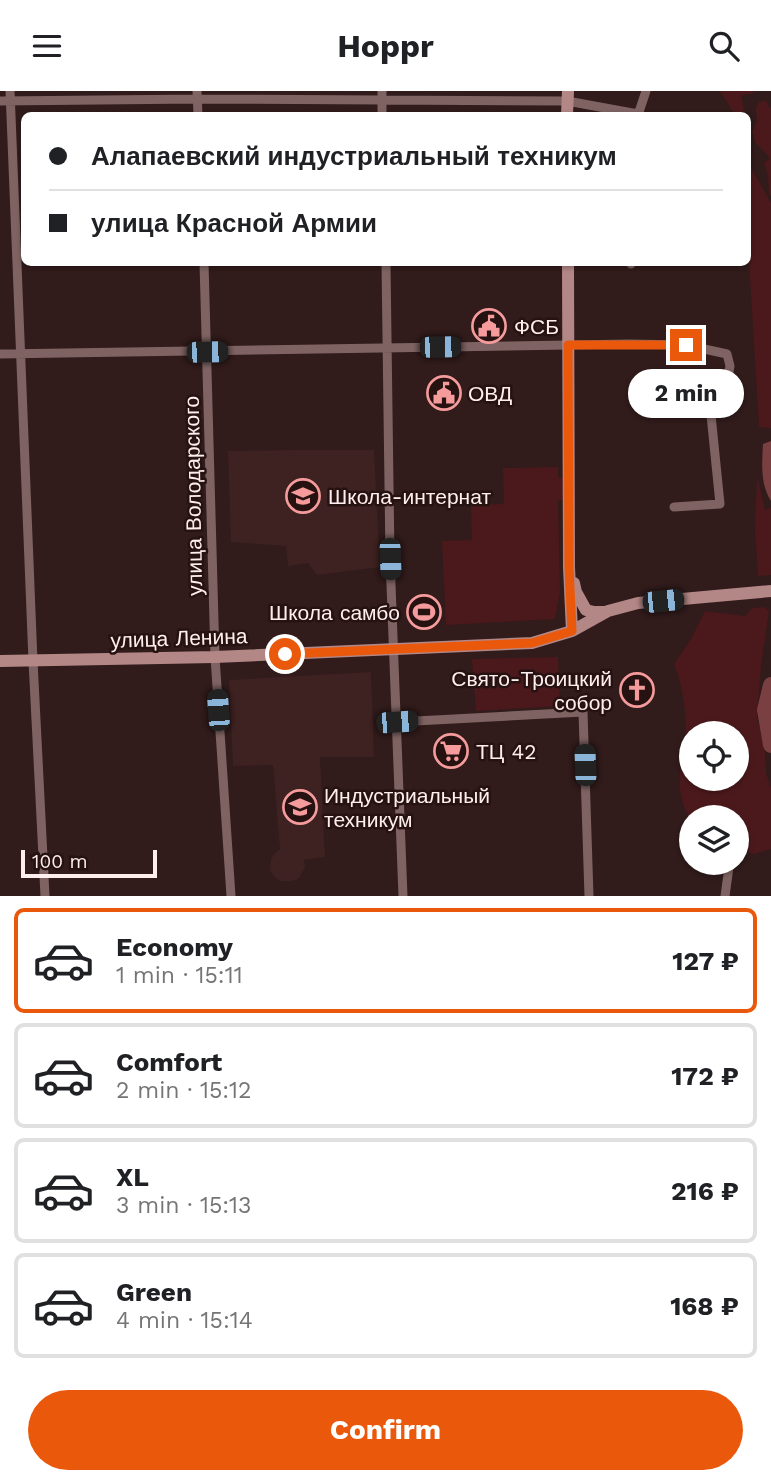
<!DOCTYPE html>
<html lang="en">
<head>
<meta charset="utf-8">
<style>
	:root { --surface:#fff; --page:#f2f2f2; --text:#202124; --muted:#757577; --line:#e0e0e0; --accent:#ea580c }
	body { margin:0; font-family:"Work Sans",sans-serif; background:var(--page); color:var(--text); height:100vh; display:flex; flex-direction:column; font-size:26px; white-space:nowrap }
	* { box-sizing:border-box; margin:0 }
	p { font-size:23px; color:var(--muted) }
	.icon { flex:none; width:38px; height:38px; fill:none; stroke:currentColor; stroke-width:2; stroke-linecap:round; stroke-linejoin:round }
	.map { position:relative; height:805px; overflow:hidden }
	.sheet { display:flex; flex-direction:column; background:var(--surface); flex:1 }
	.sheet>* { flex:none }
	.top-card { position:absolute; left:21px; top:21px; width:730px; height:154px; border-radius:10px; box-shadow:0 2px 5px #0004; display:grid; align-content:center; height:154px; padding:0 28px; background:var(--surface) }
	.tools { position:absolute; left:679px; top:630px; display:grid; gap:14px }
	.tools a { display:grid; place-items:center; width:70px; height:70px; border-radius:50%; background:var(--surface); box-shadow:0 2px 5px #0004; font-size:35px }
	.scale { position:absolute; left:21px; bottom:18px; width:136px; box-sizing:border-box; padding-left:7px; border:4px solid #feeeee; border-top:0; font-size:19px; line-height:24px; white-space:nowrap; color:#feeeee; -webkit-text-stroke:5px #271212; paint-order:stroke }
	.end { position:absolute; width:32px; height:32px; margin:-16px; border:9px solid #ea580c; background:#fff; box-shadow:0 0 0 4px #fff }
	.from { border-radius:50% }
	.bubble { position:absolute; height:49px; border-radius:24px; background:var(--surface); box-shadow:0 2px 5px #0004; font-size:23px; font-weight:700; line-height:49px; text-align:center }
	.car { position:absolute; width:21px; height:42px; margin:-21px -10px; border-radius:9px; box-shadow:0 0 5px 2px #0007; background:linear-gradient(#222 24%,#8ab4d8 0 40%,#222 0 76%,#8ab4d8 0 86%,#222 0) }
	.top-card b { display:flex; align-items:center; gap:24px; height:66px; font-size:26px }
	.top-card b+b { border-top:2px solid var(--line) }
	.top-card i { width:18px; height:18px; background:var(--text) }
	ul { padding:12px 0 0; list-style:none }
	li { display:flex; align-items:center; gap:21px; height:105px; margin:0 14px 10px; padding:0 14px; border:4px solid var(--line); border-radius:10px }
	li div { flex:1 }
	li b { display:block; font-size:26px }
	li em { font-style:normal; font-weight:700 }
	li.active { border-color:var(--accent) }
	li>.icon { width:63px; height:63px; stroke-width:1.5 }
	.primary-button { display:flex; gap:14px; margin-top:auto; padding:14px 28px }
	.primary-button a { flex:1; height:80px; border-radius:42px; background:var(--accent); color:#fff; font-size:28px; font-weight:700; line-height:80px; text-align:center }
	header { display:flex; justify-content:space-between; align-items:center; height:91px; padding:0 28px; background:var(--surface); font-size:32px; font-weight:700 }
	.map>svg:first-child { display:block }
	.built { fill:#3e2121 }
	.green { fill:#4b191c; fill-rule:evenodd }
	.water { fill:#7a4041 }
	.lines { fill:none; stroke-linecap:round; stroke-linejoin:round }
	.river { stroke:#7a4041; stroke-width:16 }
	.street { stroke:#7e6362; stroke-width:9 }
	.secondary { stroke:#b38786; stroke-width:12 }
	.route { stroke:#ea580c; stroke-width:9 }
	.labels { text-anchor:middle; dominant-baseline:central; stroke-width:5; stroke-linejoin:round; paint-order:stroke }
	.poi-label { font-size:21px; fill:#feeeee; stroke:#271212; text-anchor:start }
	.street-label { font-size:21px; fill:#feeeee; stroke:#271212 }
</style>
</head>
<body>
<header><svg class="icon" aria-label="menu" viewBox="0 0 24 24"><path d="M4 6h16M4 12h16M4 18h16"/></svg>Hoppr<svg class="icon" aria-label="search" viewBox="0 0 24 24"><circle cx="10" cy="10" r="6"/><path d="M15 15l6 6"/></svg></header>
<div class="map">
<svg width="771" height="805" viewBox="0 0 771 805">
	<rect width="100%" height="100%" fill="#311b1b"/>
	<path class="built" d="M 296,359 L 374,359 L 380,476 L 317,484 L 308,472 L 288,475 L 286,455 L 231,451 L 228,360 Z
		M 371,581 L 374,666 L 320,666 L 325,766 L 304,769 L 305,776 L 299,787 L 293,790 L 280,790 L 274,786 L 270,779 L 271,769 L 274,763 L 280,758 L 273,674 L 233,675 L 229,589 Z"/>
	<path class="green" d="M 720,0 L 755,0 L 751,3 L 741,4 L 744,19 L 739,24 L 735,24 Z
		M 766,10 L 771,18 L 771,105 L 769,103 L 768,84 L 764,72 L 770,67 L 755,51 L 752,40 L 757,30 L 756,17 L 759,11 Z
		M 747,70 L 771,112 L 771,337 L 759,336 L 749,170 L 747,166 Z
		M 558,376 L 558,386 L 565,387 L 565,409 L 558,409 L 560,501 L 555,528 L 446,534 L 442,450 L 472,449 L 471,414 L 504,413 L 503,377 Z
		M 757,384 L 765,419 L 771,417 L 771,484 L 758,485 L 755,440 Z
		M 764,516 L 769,520 L 761,575 L 757,626 L 765,662 L 766,682 L 771,697 L 771,758 L 754,763 L 737,757 L 737,726 L 691,726 L 691,728 C 682,718 678,696 680,682 C 681,671 685,660 686,649 C 687,624 683,596 674,573 L 691,548 L 705,520 L 745,525 L 752,517 ZM 691,642 L 737,642 L 737,688 L 691,688 Z
		M 558,566 L 560,615 L 476,620 L 472,568 Z"/>
	<path class="water" d="M 771,350 L 771,410 C 760,393 762,372 763,353 Z"/>
	<g class="lines">
		<path class="river" d="M 771,594 L 765,619 L 771,654"/>
		<path class="street" d="M 10,0 L 33,570 L 45,805
			M 197,0 L 198,24
			M 382,0 L 382,24
			M 0,10 L 198,8 L 567,10 L 638,23
			M 638,24 L 646,0
			M 204,172 L 215,566 L 231,805
			M 386,172 L 390,468 L 403,805
			M 631,173 L 631,172
			M 0,263 L 629,253 L 686,254 L 727,263 L 730,275 L 727,291 L 713,311 L 711,324 L 720,413 L 674,416
			M 397,631 L 583,621 L 589,805
			M 725,805 L 729,776 L 728,772"/>
		<path class="secondary" d="M 567,24 L 568,0
			M 568,172 L 569,476 L 572,540
			M 574,492 L 576,501 L 586,519 L 594,521 L 604,521
			M 0,570 L 215,566 L 532,552 L 572,540 L 608,520 L 638,512 L 771,500"/>
	</g>
	<g class="lines">
		<path class="route" d="M 285,563 L 532,552 L 572,540 L 569,476 L 568,254 L 686,254"/>
	</g>
	<defs>
		<g id="civic-ring" transform="scale(1.75)"><circle r="9.5" fill="#271212" stroke="#f59b9c" stroke-width="1.5"/><path d="M-.6-6.5H3V-4.5H.6V-3L4-1V1h2V6H-6V1h2V-1L-.6-3ZM-1.2 2.5V6h2.4V2.5Z" fill="#f59b9c"/></g>
		<g id="school-ring" transform="scale(1.75)"><circle r="9.5" fill="#271212" stroke="#f59b9c" stroke-width="1.5"/><path d="M0-5L7-2L0 1L-7-2ZM-4 1L0 2.5L4 1V4Q0 6-4 4Z" fill="#f59b9c"/></g>
		<g id="stadium-ring" transform="scale(1.75)"><circle r="9.5" fill="#271212" stroke="#f59b9c" stroke-width="1.5"/><path d="M0-5a6.5 5 0 1 0 0 10a6.5 5 0 1 0 0-10ZM-3.5-1.8h7v3.6h-7Z" fill="#f59b9c"/></g>
		<g id="church-ring" transform="scale(1.75)"><circle r="9.5" fill="#271212" stroke="#f59b9c" stroke-width="1.5"/><path d="M-1.2-6h2.4v3.5h3.3v2.4h-3.3V6h-2.4V-.1h-3.3v-2.4h3.3Z" fill="#f59b9c"/></g>
		<g id="supermarket-ring" transform="scale(1.75)"><circle r="9.5" fill="#271212" stroke="#f59b9c" stroke-width="1.5"/><path d="M-6-5.5h2.5l.6 2H6L4.5 2H-2.5L-4.4-4H-6ZM-1.5 3.2a1.3 1.3 0 1 0 .1 0ZM3 3.2a1.3 1.3 0 1 0 .1 0Z" fill="#f59b9c"/></g>
		<g id="university-ring" transform="scale(1.75)"><circle r="9.5" fill="#271212" stroke="#f59b9c" stroke-width="1.5"/><path d="M0-5L7-2L0 1L-7-2ZM-4 1L0 2.5L4 1V4Q0 6-4 4Z" fill="#f59b9c"/></g>
	</defs>
	<g fill-rule="evenodd">
		<use href="#civic-ring" x="489" y="235"/>
		<use href="#civic-ring" x="444" y="302"/>
		<use href="#school-ring" x="303" y="405"/>
		<use href="#stadium-ring" x="424" y="521"/>
		<use href="#church-ring" x="637" y="599"/>
		<use href="#supermarket-ring" x="451" y="660"/>
		<use href="#university-ring" x="300" y="716"/>
	</g>
	<g class="labels">
		<g class="poi-label">
			<text x="514" y="235">ФСБ</text>
			<text x="468" y="302">ОВД</text>
			<text x="328" y="405">Школа-интернат</text>
			<text x="400" y="521" text-anchor="end">Школа самбо</text>
			<text x="612" y="587" text-anchor="end">Свято-Троицкий<tspan x="612" dy="24">собор</tspan></text>
			<text x="476" y="660">ТЦ 42</text>
			<text x="324" y="704">Индустриальный<tspan x="324" dy="24">техникум</tspan></text>
		</g>
		<g class="street-label">
			<text transform="translate(193 405) rotate(-91)">улица Володарского</text>
			<text transform="translate(179 547) rotate(-2)">улица Ленина</text>
		</g>
	</g>
</svg>
<div class="tools">
<a><svg class="icon" aria-label="locate" viewBox="0 0 24 24"><circle cx="12" cy="12" r="6"/><path d="M12 2v4M12 18v4M2 12h4M18 12h4"/></svg></a>
<a><svg class="icon" aria-label="layers" viewBox="0 0 24 24"><path d="M12 4l9 5-9 5-9-5zM3 14l9 5 9-5"/></svg></a>
</div>
<div class="scale">100 m</div>
<i class="end from" style="left:285px;top:563px"></i>
<i class="end" style="left:686px;top:254px"></i>
<div class="bubble" style="left:628px;top:278px;width:116px">2 min</div>
<i class="car" style="left:440px;top:256px;rotate:89deg"></i>
<i class="car" style="left:207px;top:261px;rotate:89deg"></i>
<i class="car" style="left:390px;top:468px;rotate:178deg"></i>
<i class="car" style="left:663px;top:510px;rotate:84deg"></i>
<i class="car" style="left:218px;top:619px;rotate:356deg"></i>
<i class="car" style="left:397px;top:631px;rotate:86deg"></i>
<i class="car" style="left:585px;top:674px;rotate:358deg"></i>
<div class="top-card">
<b><i class="from"></i>Алапаевский индустриальный техникум</b>
<b><i></i>улица Красной Армии</b>
</div>
</div>
<section class="sheet">
<ul>
<li class="active"><svg class="icon" aria-label="car" viewBox="0 0 24 24"><path d="M5 17H2v-5l4-1 3-4h7l3 4 3 1v5h-3M9 17h6M6 11h13"/><circle cx="7" cy="17" r="2"/><circle cx="17" cy="17" r="2"/></svg><div><b>Economy</b><p>1 min · 15:11</p></div><em>127 ₽</em></li>
<li><svg class="icon" aria-label="car" viewBox="0 0 24 24"><path d="M5 17H2v-5l4-1 3-4h7l3 4 3 1v5h-3M9 17h6M6 11h13"/><circle cx="7" cy="17" r="2"/><circle cx="17" cy="17" r="2"/></svg><div><b>Comfort</b><p>2 min · 15:12</p></div><em>172 ₽</em></li>
<li><svg class="icon" aria-label="car" viewBox="0 0 24 24"><path d="M5 17H2v-5l4-1 3-4h7l3 4 3 1v5h-3M9 17h6M6 11h13"/><circle cx="7" cy="17" r="2"/><circle cx="17" cy="17" r="2"/></svg><div><b>XL</b><p>3 min · 15:13</p></div><em>216 ₽</em></li>
<li><svg class="icon" aria-label="car" viewBox="0 0 24 24"><path d="M5 17H2v-5l4-1 3-4h7l3 4 3 1v5h-3M9 17h6M6 11h13"/><circle cx="7" cy="17" r="2"/><circle cx="17" cy="17" r="2"/></svg><div><b>Green</b><p>4 min · 15:14</p></div><em>168 ₽</em></li>
</ul>
<div class="primary-button"><a>Confirm</a></div>
</section>
</body>
</html>
